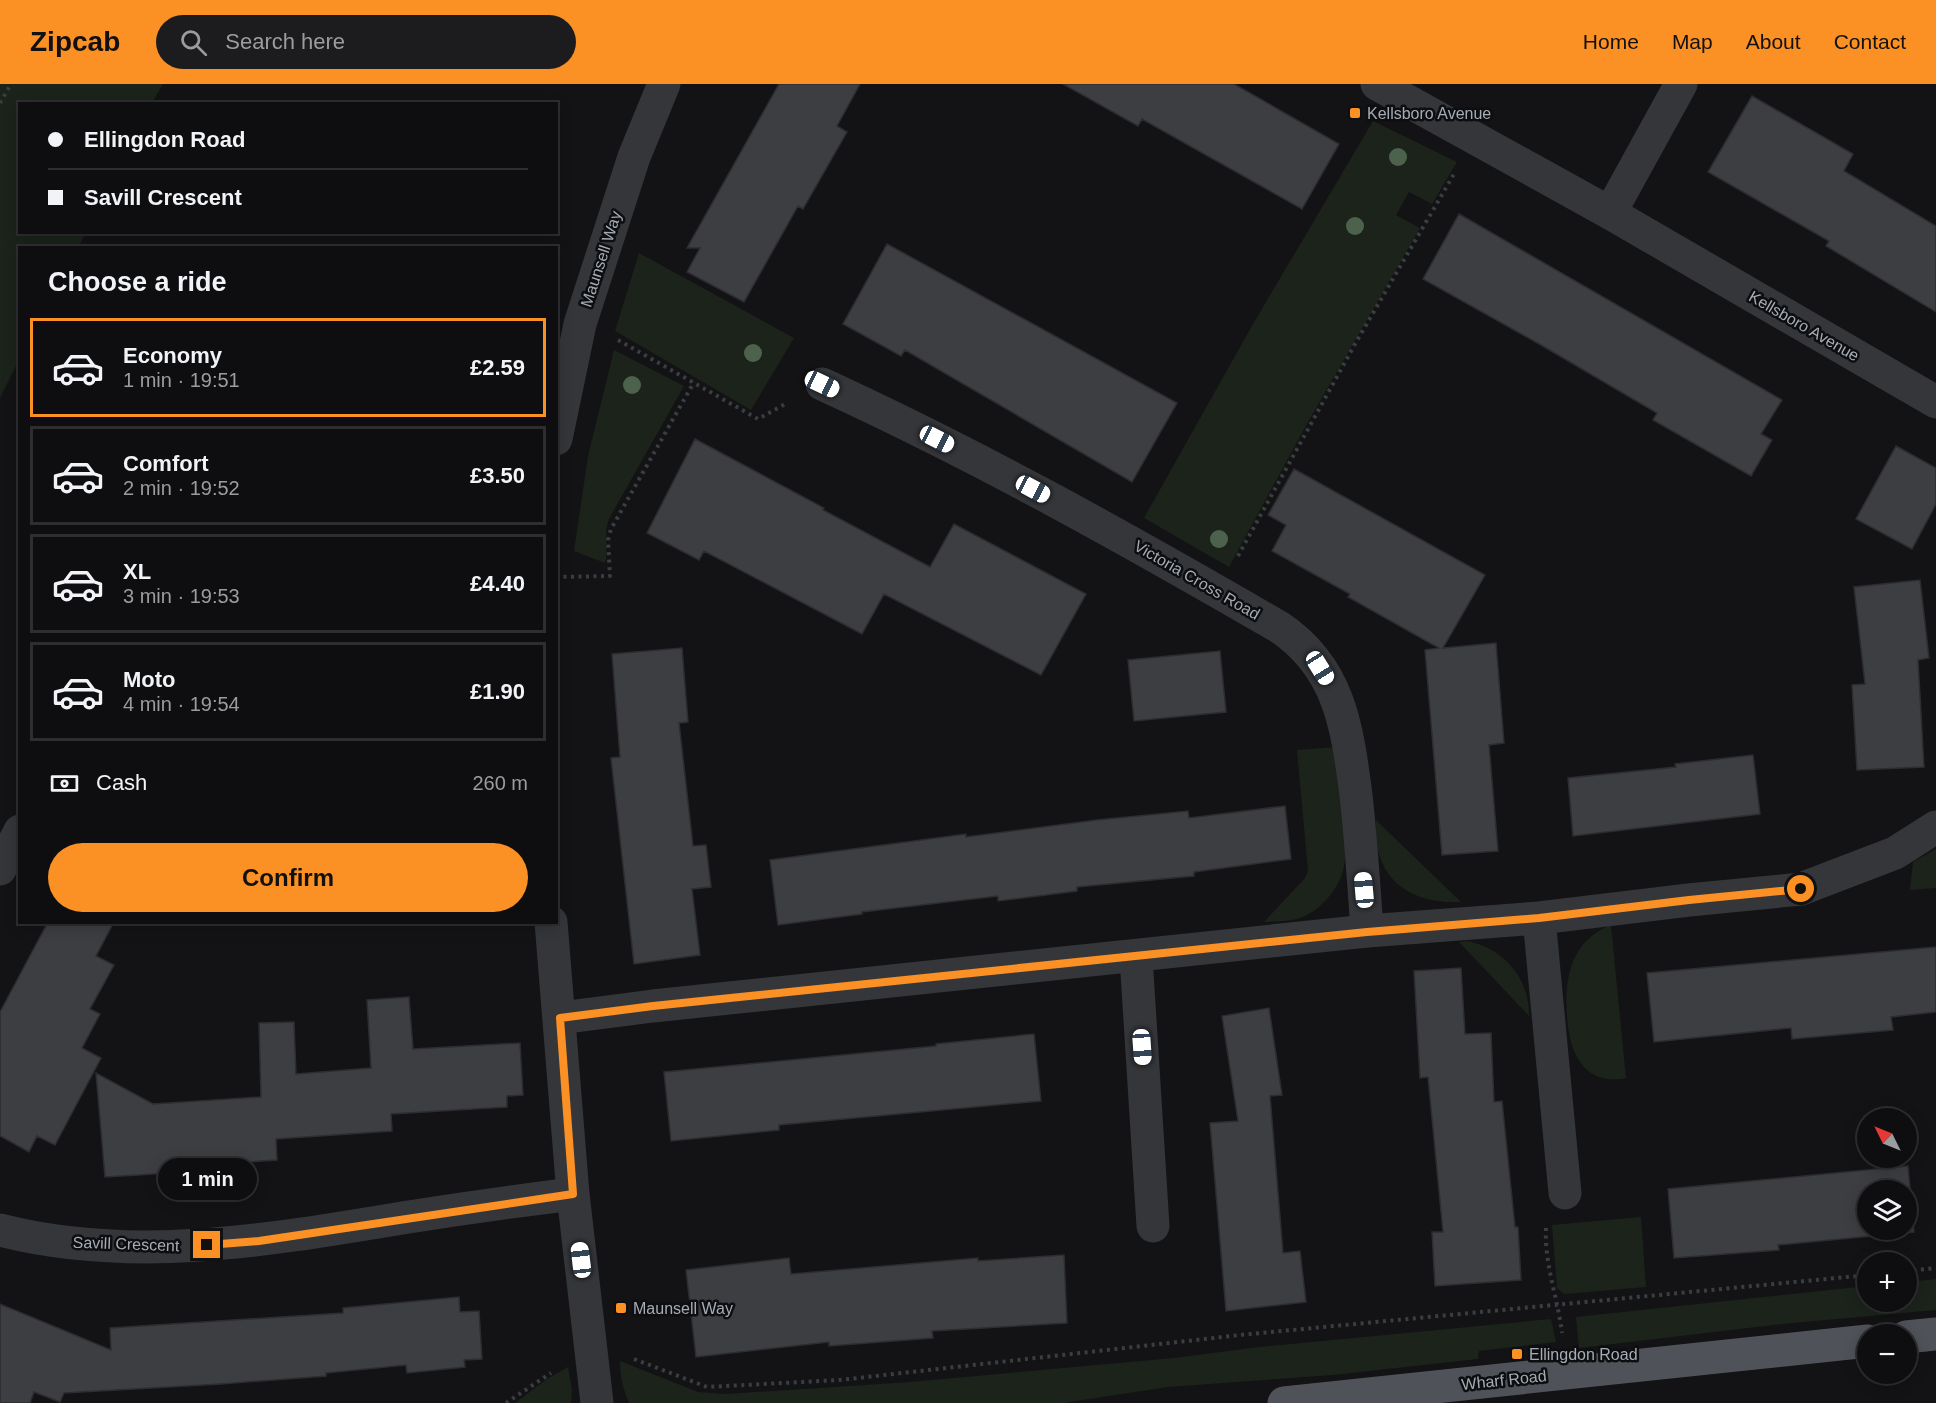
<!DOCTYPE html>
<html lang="en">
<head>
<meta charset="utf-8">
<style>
	:root { --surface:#0e0e10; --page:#1c1c1e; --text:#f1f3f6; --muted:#9b9c9f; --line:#2e2e30; --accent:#fb9024 }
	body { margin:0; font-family:Helvetica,sans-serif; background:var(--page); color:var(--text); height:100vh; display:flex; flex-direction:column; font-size:22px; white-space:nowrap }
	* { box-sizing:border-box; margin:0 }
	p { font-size:20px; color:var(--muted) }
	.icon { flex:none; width:33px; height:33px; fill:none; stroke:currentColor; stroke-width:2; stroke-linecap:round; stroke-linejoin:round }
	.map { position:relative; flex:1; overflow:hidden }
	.drawer { position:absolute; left:18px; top:162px; width:540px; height:678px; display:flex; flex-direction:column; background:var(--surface); border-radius:0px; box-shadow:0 3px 15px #0003,0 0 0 2px var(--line) }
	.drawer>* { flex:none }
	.top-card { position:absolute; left:18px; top:18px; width:540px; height:132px; border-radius:0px; box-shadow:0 3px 15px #0003,0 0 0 2px var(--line); display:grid; align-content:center; height:132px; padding:0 30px; background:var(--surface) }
	.needle { width:39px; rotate:313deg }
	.buttons { position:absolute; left:1857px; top:1024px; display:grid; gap:12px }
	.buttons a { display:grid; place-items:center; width:60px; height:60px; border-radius:50%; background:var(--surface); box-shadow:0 3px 15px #0003,0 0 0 2px var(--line); font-size:30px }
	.end { position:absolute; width:27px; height:27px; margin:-14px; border:8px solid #fb9024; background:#111; box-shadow:0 0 0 3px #111 }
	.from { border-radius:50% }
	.bubble { position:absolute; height:42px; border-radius:21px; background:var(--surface); box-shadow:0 3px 15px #0003,0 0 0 2px var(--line); font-size:20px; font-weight:700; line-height:42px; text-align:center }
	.car { position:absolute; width:18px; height:36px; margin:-18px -9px; border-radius:8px; box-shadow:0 0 4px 2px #0007; background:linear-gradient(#fff 24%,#345 0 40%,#fff 0 76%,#345 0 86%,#fff 0) }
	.top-card b { display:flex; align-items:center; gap:21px; height:57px; font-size:22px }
	.top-card b+b { border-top:2px solid var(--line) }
	.top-card i { width:15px; height:15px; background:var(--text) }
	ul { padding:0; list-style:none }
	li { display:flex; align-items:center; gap:18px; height:99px; margin:0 12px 9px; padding:0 18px; border:3px solid var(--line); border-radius:0px }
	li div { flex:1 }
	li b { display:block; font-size:22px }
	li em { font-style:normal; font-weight:700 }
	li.on { border-color:var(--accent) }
	li>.icon { width:54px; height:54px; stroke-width:1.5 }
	h2 { padding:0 30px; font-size:27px; line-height:72px }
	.pay { display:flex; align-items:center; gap:15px; height:66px; padding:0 30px; font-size:22px }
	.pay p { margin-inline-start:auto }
	.action { display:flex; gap:12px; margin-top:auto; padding:12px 30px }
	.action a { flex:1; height:69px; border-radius:36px; background:var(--accent); color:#111; font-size:24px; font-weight:700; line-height:69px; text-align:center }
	header { display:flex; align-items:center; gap:36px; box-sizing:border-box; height:84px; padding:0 30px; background:var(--accent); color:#111 }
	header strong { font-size:28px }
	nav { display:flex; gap:33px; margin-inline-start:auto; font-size:21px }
	.search { width:420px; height:54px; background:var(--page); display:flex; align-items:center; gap:15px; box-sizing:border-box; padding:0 21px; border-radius:33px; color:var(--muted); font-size:22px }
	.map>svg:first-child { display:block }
	.green { fill:#1b231b }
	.building { fill:#3d3e42; stroke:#2d2d31; stroke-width:1.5; fill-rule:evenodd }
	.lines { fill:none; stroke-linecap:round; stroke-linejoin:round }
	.path { stroke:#3a3d41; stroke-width:4; stroke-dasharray:3 4.5; stroke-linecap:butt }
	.minor { stroke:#34363a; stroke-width:33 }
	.major { stroke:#4f5359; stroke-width:33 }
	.tree { fill:#4d624c }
	.route { stroke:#fb9024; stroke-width:8 }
	.poi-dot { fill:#fb9024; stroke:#0e0e10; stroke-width:2 }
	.labels { text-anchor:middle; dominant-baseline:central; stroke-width:5; stroke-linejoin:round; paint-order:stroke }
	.poi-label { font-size:16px; fill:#a4acb6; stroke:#0e0e10; text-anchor:start }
	.street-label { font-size:16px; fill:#a4acb6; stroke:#0e0e10 }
</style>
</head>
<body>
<header>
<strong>Zipcab</strong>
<div class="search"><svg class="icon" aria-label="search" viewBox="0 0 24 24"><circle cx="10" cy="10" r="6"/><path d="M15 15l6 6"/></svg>Search here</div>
<nav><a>Home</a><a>Map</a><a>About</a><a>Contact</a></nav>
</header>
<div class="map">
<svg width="1936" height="1319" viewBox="0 0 1936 1319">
	<rect width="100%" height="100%" fill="#131315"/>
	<path class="green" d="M 0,0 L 163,0 L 152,19 L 20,20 L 20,148 L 86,149 L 78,163 L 20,164 L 19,276 L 0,314 Z
		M 1373,37 L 1457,78 L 1432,120 L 1409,108 L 1396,131 L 1420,144 L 1308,338 L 1229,483 L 1144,434 L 1253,240 Z
		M 639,169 L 794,254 L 751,326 L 615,247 Z
		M 614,266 L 684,302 L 609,435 C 603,450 609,464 605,479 L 574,467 L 588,372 Z
		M 1337,663 C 1340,697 1351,755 1343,787 C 1338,805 1322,824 1305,832 C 1293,838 1277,837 1264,838 L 1305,794 L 1308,787 L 1297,666 Z
		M 1376,736 L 1461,818 C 1407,820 1372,793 1376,736 Z
		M 1936,765 L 1936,804 L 1910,806 L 1913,778 Z
		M 1611,841 L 1626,994 C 1584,1003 1569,968 1567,932 C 1564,895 1571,856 1611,841 Z
		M 1467,857 C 1504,864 1530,895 1529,932 L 1459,858 Z
		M 1641,1133 L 1646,1203 L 1564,1210 L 1557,1204 L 1552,1141 Z
		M 1936,1195 L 1936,1226 L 1782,1240 L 1579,1264 L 1576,1233 L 1867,1202 L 1868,1218 L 1906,1218 L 1907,1198 Z
		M 1551,1235 L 1556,1258 L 1479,1267 L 1478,1275 L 1333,1291 L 1168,1303 L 1063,1319 L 629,1319 C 623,1305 620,1293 620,1277 L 698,1308 L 726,1310 L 910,1298 L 1174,1274 L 1259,1263 Z
		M 568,1283 L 572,1306 L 571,1319 L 515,1319 L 547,1295 Z"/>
	<path class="building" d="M 779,0 L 860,0 L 837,42 L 847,48 L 803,125 L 798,122 L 744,218 L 687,188 L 700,164 L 687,164 Z
		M 1063,0 L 1234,0 L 1339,60 L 1302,125 L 1142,35 L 1138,42 Z
		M 1752,12 L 1853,70 L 1844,87 L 1936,142 L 1936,228 L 1826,162 L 1829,157 L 1708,88 Z
		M 1459,130 L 1782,316 L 1761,350 L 1772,356 L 1751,392 L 1653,336 L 1657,329 L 1541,261 L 1423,195 Z
		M 887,160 L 1177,319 L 1132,398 L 905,266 L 901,272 L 843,240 Z
		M 695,355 L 824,424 L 823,426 L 930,483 L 954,440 L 1086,510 L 1041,591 L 884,510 L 862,550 L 704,467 L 699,476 L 647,449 Z
		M 1896,362 L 1936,384 L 1936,420 L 1912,465 L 1856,435 Z
		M 1294,385 L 1485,491 L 1443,564 L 1496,559 L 1504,659 L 1489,661 L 1498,767 L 1442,771 L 1425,566 L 1439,564 L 1348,513 L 1350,510 L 1272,467 L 1286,441 L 1268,431 Z
		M 1920,496 L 1929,574 L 1918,576 L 1924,683 L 1857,686 L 1852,601 L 1865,600 L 1854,503 Z
		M 682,564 L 688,638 L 679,639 L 693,762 L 706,761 L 711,803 L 692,805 L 700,871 L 634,880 L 611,674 L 620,673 L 612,570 Z
		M 1220,567 L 1226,628 L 1134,637 L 1128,576 Z
		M 1753,671 L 1760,730 L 1573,752 L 1568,694 L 1676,683 L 1675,680 Z
		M 1285,722 L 1291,775 L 1194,788 L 1194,792 L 1077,803 L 1077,807 L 998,817 L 998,812 L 862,828 L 862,830 L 778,841 L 770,776 L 929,755 L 966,750 L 966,753 L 1097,736 L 1188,727 L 1189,734 Z
		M 48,838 L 114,838 L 96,872 L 114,881 L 90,925 L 100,930 L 82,964 L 101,974 L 55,1061 L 37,1052 L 29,1068 L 0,1052 L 0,928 Z
		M 1936,863 L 1936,928 L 1891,933 L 1893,946 L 1792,955 L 1791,944 L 1654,958 L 1647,889 Z
		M 1461,884 L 1465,950 L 1491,949 L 1494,1018 L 1502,1017 L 1515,1143 L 1518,1143 L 1521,1196 L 1435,1202 L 1432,1148 L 1443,1148 L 1428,993 L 1420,994 L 1414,887 Z
		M 409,913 L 413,965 L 520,959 L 523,1011 L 507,1012 L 507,1023 L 391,1030 L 392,1047 L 276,1055 L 277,1076 L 171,1083 L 171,1089 L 105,1093 L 96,989 L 153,1020 L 261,1013 L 259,939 L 294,938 L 296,990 L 371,984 L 367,916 Z
		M 1269,924 L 1282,1011 L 1270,1012 L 1283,1169 L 1300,1167 L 1306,1218 L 1226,1227 L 1210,1039 L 1238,1037 L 1222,932 Z
		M 1034,950 L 1041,1017 L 779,1041 L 779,1046 L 671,1057 L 664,988 L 936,962 L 936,960 Z
		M 1908,1082 L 1914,1148 L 1778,1161 L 1779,1166 L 1674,1174 L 1668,1105 ZM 1868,1107 L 1906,1107 L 1906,1146 L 1868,1146 Z
		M 1064,1171 L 1067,1239 L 932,1247 L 933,1254 L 829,1262 L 829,1258 L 696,1273 L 686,1186 L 789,1174 L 791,1190 L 978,1174 L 978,1177 Z
		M 459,1213 L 460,1228 L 479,1227 L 482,1275 L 464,1276 L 465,1283 L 407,1289 L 406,1281 L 326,1289 L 326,1292 L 221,1300 L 64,1309 L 60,1318 L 34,1308 L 30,1319 L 0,1319 L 0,1220 L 111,1266 L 110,1244 L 343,1229 L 343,1224 Z"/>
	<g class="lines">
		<path class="path" d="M 0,19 L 11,0
			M 618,256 L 758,335 L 787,319
			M 1238,472 L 1355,260 L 1454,90
			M 556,493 L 610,492 L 608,456 L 611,445 L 694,298
			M 1546,1144 C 1544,1179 1558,1215 1562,1249
			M 1906,1187 L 1936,1184
			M 634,1275 L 707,1303 L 840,1296 L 1240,1251 L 1868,1191
			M 506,1319 L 551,1289"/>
		<path class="minor" d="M 1377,0 L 1610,129 L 1936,318
			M 1610,129 L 1681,0
			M 822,300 C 979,372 1129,456 1279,543 C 1340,584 1347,643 1356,711 C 1361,756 1364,802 1367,847
			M 556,355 L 580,240 L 634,73 L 664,0
			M 0,785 L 20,747
			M 1539,834 L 1565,1109
			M 551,838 L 573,1110 L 597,1319
			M 1136,873 L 1153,1142
			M 560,934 L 653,922 L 1367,847 L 1539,834 L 1689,816 L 1801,805 L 1895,769 L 1936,743
			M 0,1146 C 133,1180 269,1156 402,1134 C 459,1125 516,1117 573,1110"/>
		<path class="major" d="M 1906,1253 L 1936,1250
			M 1284,1319 L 1868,1257"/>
	</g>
	<g class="tree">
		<circle cx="1398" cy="73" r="9"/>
		<circle cx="1355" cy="142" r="9"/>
		<circle cx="753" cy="269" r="9"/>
		<circle cx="632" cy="301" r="9"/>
		<circle cx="1219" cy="455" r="9"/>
	</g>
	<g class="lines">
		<path class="route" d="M 207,1161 L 259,1157 L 573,1110 L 560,934 L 653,922 L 1367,848 L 1539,834 L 1689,816 L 1801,805"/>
	</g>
	<g class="poi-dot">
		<rect x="1349" y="23" width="12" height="12" rx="3"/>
		<rect x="615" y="1218" width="12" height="12" rx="3"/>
		<rect x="1511" y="1264" width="12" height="12" rx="3"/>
	</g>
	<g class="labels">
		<g class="poi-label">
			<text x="1367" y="29">Kellsboro Avenue</text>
			<text x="633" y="1224">Maunsell Way</text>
			<text x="1529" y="1270">Ellingdon Road</text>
		</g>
		<g class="street-label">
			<text transform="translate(601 175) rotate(-72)">Maunsell Way</text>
			<text transform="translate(1804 242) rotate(30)">Kellsboro Avenue</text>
			<text transform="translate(1197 496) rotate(30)">Victoria Cross Road</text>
			<text transform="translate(126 1160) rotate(2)">Savill Crescent</text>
			<text transform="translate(1504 1296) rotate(-6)">Wharf Road</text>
		</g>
	</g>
</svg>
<div class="buttons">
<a><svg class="needle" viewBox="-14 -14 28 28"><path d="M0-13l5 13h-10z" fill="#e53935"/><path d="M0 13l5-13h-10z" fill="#9b9c9f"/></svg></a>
<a><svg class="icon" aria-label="layers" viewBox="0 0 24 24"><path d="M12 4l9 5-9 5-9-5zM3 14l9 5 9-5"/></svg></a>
<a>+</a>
<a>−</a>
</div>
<i class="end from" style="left:1801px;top:805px"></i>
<i class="end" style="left:207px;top:1161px"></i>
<div class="bubble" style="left:158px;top:1074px;width:99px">1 min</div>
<i class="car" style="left:822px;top:300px;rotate:115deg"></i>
<i class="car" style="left:937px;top:355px;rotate:117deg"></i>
<i class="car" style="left:1033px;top:405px;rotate:118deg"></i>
<i class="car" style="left:1320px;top:584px;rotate:148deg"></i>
<i class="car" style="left:1364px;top:806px;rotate:355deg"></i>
<i class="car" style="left:1142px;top:963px;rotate:176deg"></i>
<i class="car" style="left:581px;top:1176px;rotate:353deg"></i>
<div class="top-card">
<b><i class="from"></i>Ellingdon Road</b>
<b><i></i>Savill Crescent</b>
</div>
<section class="drawer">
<h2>Choose a ride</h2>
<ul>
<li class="on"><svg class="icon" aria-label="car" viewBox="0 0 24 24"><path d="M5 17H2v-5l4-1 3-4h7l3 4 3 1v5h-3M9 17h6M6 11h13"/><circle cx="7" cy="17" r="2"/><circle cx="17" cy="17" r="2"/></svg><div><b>Economy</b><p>1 min · 19:51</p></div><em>£2.59</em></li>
<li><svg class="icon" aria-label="car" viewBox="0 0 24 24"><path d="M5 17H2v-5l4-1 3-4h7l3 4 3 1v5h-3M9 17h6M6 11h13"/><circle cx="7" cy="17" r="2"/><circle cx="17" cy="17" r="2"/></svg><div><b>Comfort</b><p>2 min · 19:52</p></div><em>£3.50</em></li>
<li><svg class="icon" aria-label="car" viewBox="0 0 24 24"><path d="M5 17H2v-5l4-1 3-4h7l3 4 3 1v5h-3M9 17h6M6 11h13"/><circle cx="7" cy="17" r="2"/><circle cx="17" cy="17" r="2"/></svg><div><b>XL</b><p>3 min · 19:53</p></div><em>£4.40</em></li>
<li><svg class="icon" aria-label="car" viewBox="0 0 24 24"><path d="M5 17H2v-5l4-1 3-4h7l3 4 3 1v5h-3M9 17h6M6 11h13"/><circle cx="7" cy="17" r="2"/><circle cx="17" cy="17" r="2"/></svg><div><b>Moto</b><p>4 min · 19:54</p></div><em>£1.90</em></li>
</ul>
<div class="pay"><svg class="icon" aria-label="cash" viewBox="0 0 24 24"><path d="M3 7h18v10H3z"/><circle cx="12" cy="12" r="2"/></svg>Cash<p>260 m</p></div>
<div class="action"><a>Confirm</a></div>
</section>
</div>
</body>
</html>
